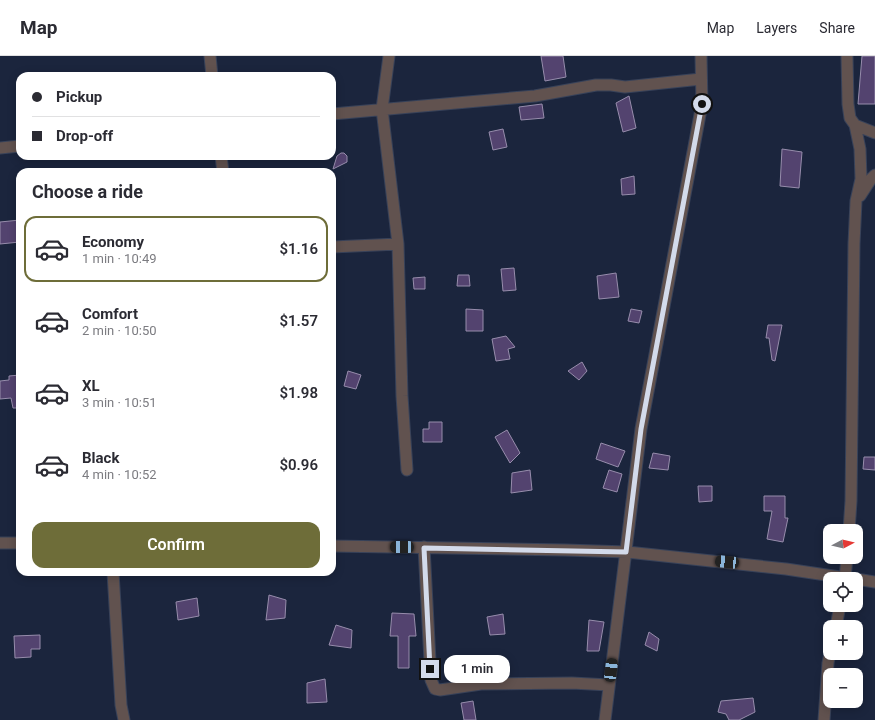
<!DOCTYPE html>
<html lang="en">
<head>
<meta charset="utf-8">
<style>
	:root { --surface:#fff; --page:#f7f7f7; --text:#2b2b33; --muted:#7c7c81; --line:#e1e1e2; --accent:#6e6d39 }
	body { margin:0; font-family:Roboto,sans-serif; background:var(--page); color:var(--text); height:100vh; display:flex; flex-direction:column; font-size:15px; white-space:nowrap }
	* { box-sizing:border-box; margin:0 }
	p { font-size:13px; color:var(--muted) }
	.icon { flex:none; width:22px; height:22px; fill:none; stroke:currentColor; stroke-width:2; stroke-linecap:round; stroke-linejoin:round }
	.map { position:relative; flex:1; overflow:hidden }
	.details { position:absolute; left:16px; top:112px; width:320px; height:408px; display:flex; flex-direction:column; background:var(--surface); border-radius:12px; box-shadow:0 2px 10px #0003 }
	.details>* { flex:none }
	.guide { position:absolute; left:16px; top:16px; width:320px; height:88px; border-radius:12px; box-shadow:0 2px 10px #0003; display:grid; align-content:center; height:88px; padding:0 16px; background:var(--surface) }
	.needle { width:26px; rotate:83deg }
	.buttons { position:absolute; left:823px; top:468px; display:grid; gap:8px }
	.buttons a { display:grid; place-items:center; width:40px; height:40px; border-radius:8px; background:var(--surface); box-shadow:0 2px 10px #0003; font-size:20px }
	.end { position:absolute; width:18px; height:18px; margin:-9px; border:5px solid #d3daea; background:#111; box-shadow:0 0 0 2px #111 }
	.from { border-radius:50% }
	.bubble { position:absolute; height:28px; border-radius:12px; background:var(--surface); box-shadow:0 2px 10px #0003; font-size:13px; font-weight:600; line-height:28px; text-align:center }
	.car { position:absolute; width:12px; height:24px; margin:-12px -6px; border-radius:5px; box-shadow:0 0 3px 1px #0007; background:linear-gradient(#222 24%,#8ab4d8 0 40%,#222 0 76%,#8ab4d8 0 86%,#222 0) }
	.guide b { display:flex; align-items:center; gap:14px; height:38px; font-size:15px }
	.guide b+b { border-top:1px solid var(--line) }
	.guide i { width:10px; height:10px; background:var(--text) }
	ul { padding:0; list-style:none }
	li { display:flex; align-items:center; gap:12px; height:66px; margin:0 8px 6px; padding:0 8px; border:2px solid transparent; border-radius:12px }
	li div { flex:1 }
	li b { display:block; font-size:15px }
	li em { font-style:normal; font-weight:600 }
	li.on { border-color:var(--accent) }
	li>.icon { width:36px; height:36px; stroke-width:1.5 }
	h2 { padding:0 16px; font-size:18px; line-height:48px }
	.cta { display:flex; gap:8px; margin-top:auto; padding:8px 16px }
	.cta a { flex:1; height:46px; border-radius:12px; background:var(--accent); color:#fff; font-size:16px; font-weight:600; line-height:46px; text-align:center }
	header { display:flex; align-items:center; gap:24px; box-sizing:border-box; height:56px; padding:0 20px; background:var(--surface); border-bottom:1px solid var(--line) }
	header strong { font-size:19px }
	nav { display:flex; gap:22px; margin-inline-start:auto; font-size:14px }
	.map>svg:first-child { display:block }
	.building { fill:#53436f; stroke:#978dac }
	.lines { fill:none; stroke-linecap:round; stroke-linejoin:round }
	.street-casing { stroke:#384259; stroke-width:13 }
	.street { stroke:#61524f; stroke-width:11 }
	.route { stroke:#d3daea; stroke-width:5 }
</style>
</head>
<body>
<header>
<strong>Map</strong>
<nav><a>Map</a><a>Layers</a><a>Share</a></nav>
</header>
<div class="map">
<svg width="875" height="664" viewBox="0 0 875 664">
	<rect width="100%" height="100%" fill="#1b253d"/>
	<path class="building" d="M 541,0 L 563,0 L 566,21 L 545,25 Z
		M 862,0 L 875,0 L 875,48 L 858,48 Z
		M 629,40 L 636,72 L 623,76 L 616,47 Z
		M 542,48 L 544,62 L 521,64 L 519,51 Z
		M 503,73 L 507,91 L 493,94 L 489,76 Z
		M 782,93 L 802,96 L 799,132 L 780,130 Z
		M 341,97 L 344,97 L 347,100 L 347,106 L 333,113 L 337,100 Z
		M 634,120 L 635,138 L 622,139 L 621,123 Z
		M 20,164 L 20,186 L 0,188 L 0,166 Z
		M 514,212 L 516,234 L 503,235 L 501,213 Z
		M 616,217 L 619,241 L 599,243 L 597,220 Z
		M 458,219 L 469,219 L 470,230 L 457,230 Z
		M 425,221 L 425,233 L 414,233 L 413,222 Z
		M 466,253 L 483,254 L 483,275 L 466,275 Z
		M 631,253 L 642,255 L 639,267 L 628,265 Z
		M 768,269 L 782,269 L 775,305 L 772,304 L 769,282 L 766,282 Z
		M 506,280 L 515,291 L 508,293 L 510,303 L 496,305 L 492,283 Z
		M 582,306 L 587,315 L 579,324 L 568,315 Z
		M 348,315 L 361,319 L 356,333 L 344,330 Z
		M 20,319 L 20,352 L 13,352 L 11,342 L 0,343 L 0,325 L 9,324 L 9,320 Z
		M 429,366 L 442,366 L 442,386 L 423,386 L 423,373 L 429,373 Z
		M 507,374 L 520,397 L 510,407 L 495,381 Z
		M 601,387 L 625,395 L 618,411 L 596,403 Z
		M 653,397 L 670,400 L 668,414 L 649,412 Z
		M 864,401 L 875,401 L 875,414 L 863,413 Z
		M 530,414 L 532,434 L 511,437 L 512,417 Z
		M 609,414 L 622,418 L 617,436 L 603,432 Z
		M 698,430 L 712,430 L 712,445 L 699,446 Z
		M 764,440 L 785,440 L 785,462 L 788,462 L 783,486 L 767,483 L 772,455 L 764,455 Z
		M 269,539 L 286,544 L 285,562 L 266,564 Z
		M 197,542 L 199,560 L 178,564 L 176,546 Z
		M 392,557 L 414,558 L 416,580 L 409,580 L 409,612 L 398,612 L 398,580 L 390,580 Z
		M 503,558 L 505,578 L 490,579 L 487,561 Z
		M 589,564 L 604,566 L 599,595 L 587,595 Z
		M 336,569 L 352,574 L 351,592 L 329,589 Z
		M 649,576 L 659,583 L 657,595 L 645,589 Z
		M 40,579 L 40,593 L 31,593 L 31,601 L 15,602 L 14,580 Z
		M 325,623 L 327,646 L 307,647 L 307,627 Z
		M 753,642 L 755,656 L 739,664 L 729,664 L 726,658 L 718,656 L 721,645 Z
		M 473,645 L 476,664 L 464,664 L 461,647 Z"/>
	<g class="lines">
		<g class="street-casing">
			<path id="street" d="M 210,0 L 212,20
				M 389,0 L 382,53 L 398,188 L 402,340 L 407,414
				M 847,0 L 848,48 L 850,62 L 855,69 L 860,93 L 861,123 L 856,145 L 854,188 L 851,445 L 849,475
				M 332,58 L 535,40 L 596,29 L 611,29 L 625,31 L 701,23
				M 855,69 L 875,77
				M 0,92 L 20,90
				M 221,100 L 223,116
				M 860,140 L 871,123 L 875,119
				M 332,191 L 398,188
				M 0,487 L 20,487
				M 332,490 L 565,494 L 627,496 L 786,513 L 853,523
				M 424,491 L 431,624 L 435,633 L 440,634 L 481,628 L 572,627 L 609,629
				M 113,516 L 121,649 L 124,664
				M 845,523 L 847,501
				M 856,523 L 875,526
				M 836,571 L 840,549
				M 605,664 L 641,373 L 702,48 L 701,0
				M 824,664 L 828,607 L 830,597"/>
		</g>
		<use href="#street" class="street"/>
	</g>
	<g class="lines">
		<path class="route" d="M 430,613 L 424,492 L 626,496 L 641,373 L 702,48"/>
	</g>
</svg>
<div class="buttons">
<a><svg class="needle" viewBox="-14 -14 28 28"><path d="M0-13l5 13h-10z" fill="#e53935"/><path d="M0 13l5-13h-10z" fill="#7c7c81"/></svg></a>
<a><svg class="icon" aria-label="locate" viewBox="0 0 24 24"><circle cx="12" cy="12" r="6"/><path d="M12 2v4M12 18v4M2 12h4M18 12h4"/></svg></a>
<a>+</a>
<a>−</a>
</div>
<i class="end from" style="left:702px;top:48px"></i>
<i class="end" style="left:430px;top:613px"></i>
<div class="bubble" style="left:444px;top:599px;width:66px">1 min</div>
<i class="car" style="left:402px;top:491px;rotate:271deg"></i>
<i class="car" style="left:727px;top:506px;rotate:276deg"></i>
<i class="car" style="left:611px;top:614px;rotate:7deg"></i>
<div class="guide">
<b><i class="from"></i>Pickup</b>
<b><i></i>Drop-off</b>
</div>
<section class="details">
<h2>Choose a ride</h2>
<ul>
<li class="on"><svg class="icon" aria-label="car" viewBox="0 0 24 24"><path d="M5 17H2v-5l4-1 3-4h7l3 4 3 1v5h-3M9 17h6M6 11h13"/><circle cx="7" cy="17" r="2"/><circle cx="17" cy="17" r="2"/></svg><div><b>Economy</b><p>1 min · 10:49</p></div><em>$1.16</em></li>
<li><svg class="icon" aria-label="car" viewBox="0 0 24 24"><path d="M5 17H2v-5l4-1 3-4h7l3 4 3 1v5h-3M9 17h6M6 11h13"/><circle cx="7" cy="17" r="2"/><circle cx="17" cy="17" r="2"/></svg><div><b>Comfort</b><p>2 min · 10:50</p></div><em>$1.57</em></li>
<li><svg class="icon" aria-label="car" viewBox="0 0 24 24"><path d="M5 17H2v-5l4-1 3-4h7l3 4 3 1v5h-3M9 17h6M6 11h13"/><circle cx="7" cy="17" r="2"/><circle cx="17" cy="17" r="2"/></svg><div><b>XL</b><p>3 min · 10:51</p></div><em>$1.98</em></li>
<li><svg class="icon" aria-label="car" viewBox="0 0 24 24"><path d="M5 17H2v-5l4-1 3-4h7l3 4 3 1v5h-3M9 17h6M6 11h13"/><circle cx="7" cy="17" r="2"/><circle cx="17" cy="17" r="2"/></svg><div><b>Black</b><p>4 min · 10:52</p></div><em>$0.96</em></li>
</ul>
<div class="cta"><a>Confirm</a></div>
</section>
</div>
</body>
</html>
